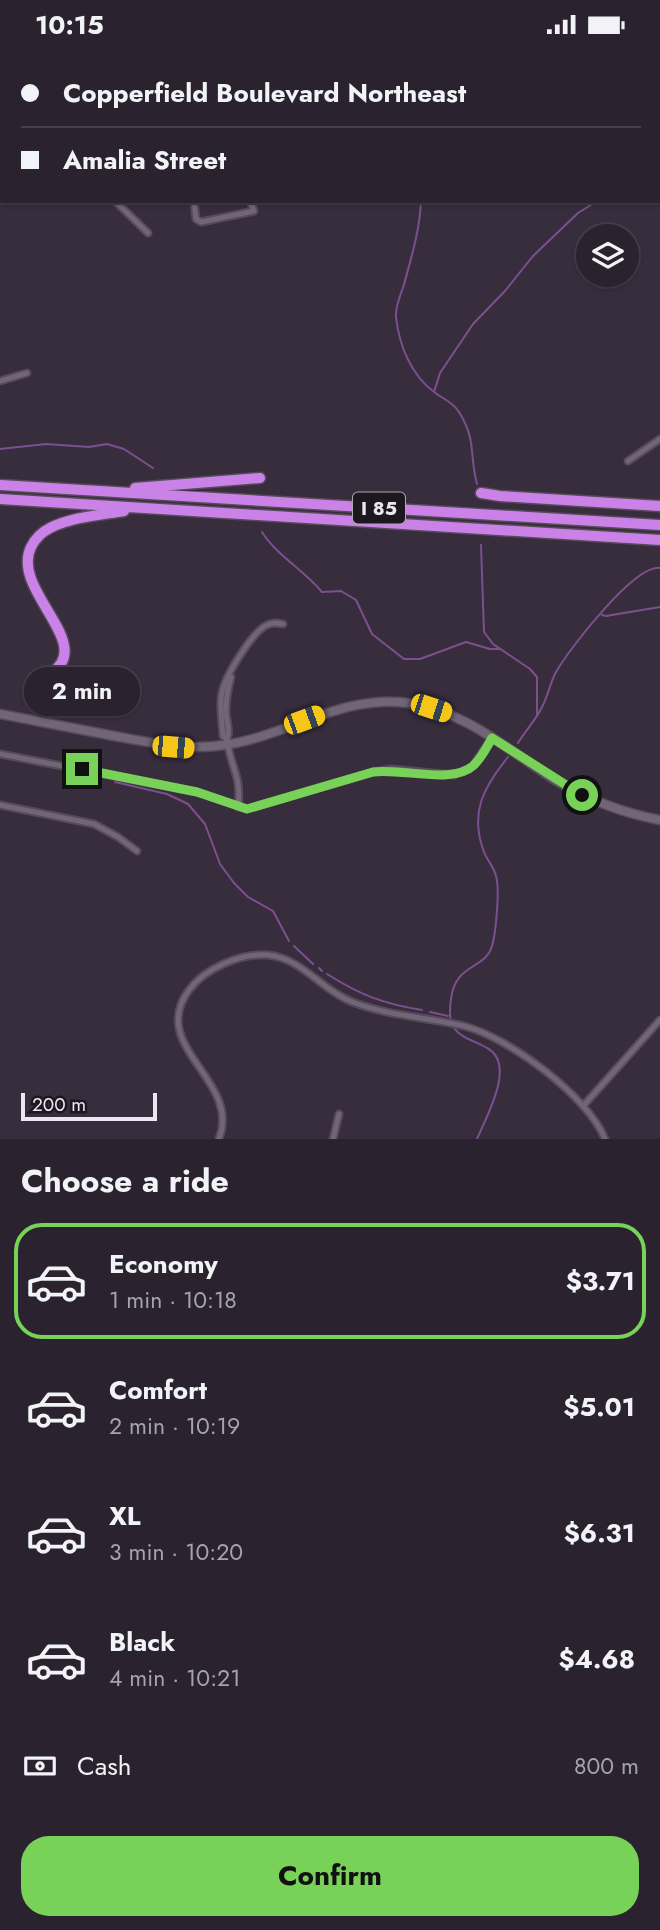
<!DOCTYPE html>
<html lang="en">
<head>
<meta charset="utf-8">
<style>
	:root { --surface:#2a222e; --page:#322a36; --text:#f1f3f6; --muted:#a5a4aa; --line:#463f4a; --accent:#78d258 }
	body { margin:0; font-family:Jost,sans-serif; background:var(--page); color:var(--text); height:100vh; display:flex; flex-direction:column; font-size:26px; white-space:nowrap }
	* { box-sizing:border-box; margin:0 }
	p { font-size:23px; color:var(--muted) }
	.icon { flex:none; width:38px; height:38px; fill:none; stroke:currentColor; stroke-width:2; stroke-linecap:round; stroke-linejoin:round }
	.map { position:relative; height:1090px; overflow:hidden }
	.drawer { display:flex; flex-direction:column; background:var(--surface); flex:1 }
	.drawer>* { flex:none }
	.guide { position:absolute; left:0px; top:0px; width:662px; height:154px; box-shadow:0 2px 5px #0004,0 0 0 2px var(--line); display:grid; align-content:center; height:154px; padding:0 21px; background:var(--surface) }
	.tools { position:absolute; left:576px; top:175px; display:grid; gap:14px }
	.tools a { display:grid; place-items:center; width:63px; height:63px; border-radius:50%; background:var(--surface); box-shadow:0 2px 5px #0004,0 0 0 2px var(--line); font-size:35px }
	.scale { position:absolute; left:21px; bottom:18px; width:136px; box-sizing:border-box; padding-left:7px; border:4px solid #ede6f1; border-top:0; font-size:19px; line-height:24px; white-space:nowrap; color:#ede6f1; -webkit-text-stroke:5px #1d181f; paint-order:stroke }
	.end { position:absolute; width:32px; height:32px; margin:-16px; border:9px solid #78d258; background:#111; box-shadow:0 0 0 4px #111 }
	.from { border-radius:50% }
	.bubble { position:absolute; height:49px; border-radius:24px; background:var(--surface); box-shadow:0 2px 5px #0004,0 0 0 2px var(--line); font-size:23px; font-weight:700; line-height:49px; text-align:center }
	.car { position:absolute; width:21px; height:42px; margin:-21px -10px; border-radius:9px; box-shadow:0 0 5px 2px #0007; background:linear-gradient(#f5c518 24%,#345 0 40%,#f5c518 0 76%,#345 0 86%,#f5c518 0) }
	.guide b { display:flex; align-items:center; gap:24px; height:66px; font-size:26px }
	.guide b+b { border-top:2px solid var(--line) }
	.guide i { width:18px; height:18px; background:var(--text) }
	ul { padding:0; list-style:none }
	li { display:flex; align-items:center; gap:21px; height:116px; margin:0 14px 10px; padding:0 7px; border:4px solid transparent; border-radius:28px }
	li div { flex:1 }
	li b { display:block; font-size:26px }
	li em { font-style:normal; font-weight:700 }
	li.selected { border-color:var(--accent) }
	li>.icon { width:63px; height:63px; stroke-width:1.5 }
	h2 { padding:0 21px; font-size:32px; line-height:84px }
	.pay { display:flex; align-items:center; gap:18px; height:77px; padding:0 21px; font-size:26px }
	.pay p { margin-inline-start:auto }
	.action { display:flex; gap:14px; margin-top:auto; padding:14px 21px }
	.action a { flex:1; height:80px; border-radius:28px; background:var(--accent); color:#111; font-size:28px; font-weight:700; line-height:80px; text-align:center }
	.status { display:flex; justify-content:space-between; align-items:center; height:49px; padding:0 35px; background:var(--surface); direction:ltr }
	.status svg { height:19px; fill:currentColor }
	.map>svg:first-child { display:block }
	.lines { fill:none; stroke-linecap:round; stroke-linejoin:round }
	.stream { stroke:#7c508e; stroke-width:2 }
	.street-casing { stroke:#554b59; stroke-width:9 }
	.secondary-casing { stroke:#554b59; stroke-width:11 }
	.primary-casing { stroke:#554b59; stroke-width:12 }
	.highway-casing { stroke:#554b59; stroke-width:13 }
	.street { stroke:#716577; stroke-width:5 }
	.secondary { stroke:#716577; stroke-width:8 }
	.primary { stroke:#a676bb; stroke-width:9 }
	.highway { stroke:#ca81e8; stroke-width:10 }
	.route { stroke:#78d258; stroke-width:9 }
	.labels { text-anchor:middle; dominant-baseline:central; stroke-width:6; stroke-linejoin:round; paint-order:stroke }
	.shield { fill:#1d181f; stroke:#afa8b2; stroke-width:2 }
	.shield-label { font-size:19px; font-weight:bold; fill:#ede6f1 }
</style>
</head>
<body>
<div class="status"><b>10:15</b><svg viewBox="0 0 49 12"><path d="M0 12V9h3v3zM5 12V6h3v6zM10 12V3h3v9zM15 12V0h3v12zM26 1h20v11H26zM47 4h2v5h-2z"/></svg></div>
<div class="map">
<svg width="660" height="1090" viewBox="0 0 660 1090">
	<rect width="100%" height="100%" fill="#382d3d"/>
	<g class="lines">
		<path class="stream" d="M 457,2 L 457,0
			M 660,122 L 660,121
			M 421,152 C 420,179 412,206 405,232 C 402,244 395,255 396,268 C 399,296 411,326 434,343 C 443,350 453,353 459,363 C 477,392 469,406 477,435
			M 434,343 L 440,324 L 473,275 L 505,242 L 533,207 L 578,164 L 597,152
			M 0,400 L 46,395 L 89,398 L 107,395 L 124,400 L 153,419
			M 262,483 C 277,507 304,521 322,543 L 341,542 L 356,551 L 372,585 L 404,610 L 420,610 L 466,593 L 490,600 L 500,600
			M 481,496 L 484,583 L 493,595 L 530,620 L 537,628 L 537,666
			M 602,566 L 606,567 L 660,558
			M 518,694 C 525,682 536,671 542,658 C 548,647 550,634 556,623 C 569,600 635,515 660,519
			M 115,733 L 167,745 L 188,755 L 205,775 L 220,815 L 234,834 L 248,848 L 273,862 L 289,892
			M 294,897 L 313,915
			M 319,919 L 322,922
			M 327,925 C 360,946 384,955 422,961
			M 430,963 L 448,967
			M 451,971 C 449,964 450,957 451,950 C 455,914 485,921 492,897 C 496,883 500,840 496,827 C 494,818 487,811 484,803 C 469,763 484,738 508,708
			M 454,979 C 462,990 476,992 487,999 C 517,1015 486,1068 477,1090"/>
		<g class="street-casing">
			<path id="street" d="M 40,0 L 43,2
				M 175,0 L 176,2
				M 115,152 L 148,184
				M 194,152 L 196,170 L 201,173 L 254,162 L 250,152
				M 0,332 L 27,324
				M 628,412 L 660,390
				M 231,628 C 228,639 226,651 226,662 C 226,672 231,681 227,690 C 230,718 242,726 238,758
				M 227,690 L 223,687 C 222,672 219,657 222,643 C 226,626 252,583 267,576 C 273,573 277,574 283,575
				M 0,705 L 197,743 L 247,760 L 373,723 L 391,720 L 454,726 L 472,718 L 492,689
				M 0,756 L 94,775 L 118,788 L 137,802
				M 584,1056 L 660,971
				M 219,1090 C 242,1031 147,998 189,941 C 205,919 241,904 268,906 C 301,909 321,940 350,952 C 386,967 427,968 464,977 C 508,988 588,1047 605,1090
				M 333,1090 L 339,1065"/>
		</g>
		<g class="secondary-casing">
			<path id="secondary" d="M 0,665 C 36,672 73,679 109,686 C 148,693 185,702 224,696 C 288,687 341,645 408,654 C 466,662 509,702 557,732 C 589,751 623,764 660,771"/>
		</g>
		<g class="primary-casing">
			<path id="primary" d="M 58,2 L 60,0
				M 0,47 L 2,46"/>
		</g>
		<g class="highway-casing">
			<path id="highway" d="M 0,436 L 660,476
				M 135,439 L 260,429
				M 481,444 L 500,447 L 660,457
				M 0,450 L 660,491
				M 51,624 C 97,595 10,541 31,498 C 35,490 42,483 50,479 C 72,468 100,466 124,462"/>
		</g>
		<use href="#street" class="street"/>
		<use href="#secondary" class="secondary"/>
		<use href="#primary" class="primary"/>
		<use href="#highway" class="highway"/>
	</g>
	<g class="lines">
		<path class="route" d="M 82,720 L 197,743 L 247,760 L 373,723 C 403,719 453,736 474,716 C 482,708 487,698 492,689 L 582,746"/>
	</g>
	<g class="labels">
		<rect class="shield" x="353" y="443.5" width="52" height="31" rx="5"/>
		<g class="shield-label">
			<text x="379" y="459">I 85</text>
		</g>
	</g>
</svg>
<div class="tools">
<a><svg class="icon" aria-label="layers" viewBox="0 0 24 24"><path d="M12 4l9 5-9 5-9-5zM3 14l9 5 9-5"/></svg></a>
</div>
<div class="scale">200 m</div>
<i class="end from" style="left:582px;top:746px"></i>
<i class="end" style="left:82px;top:720px"></i>
<div class="bubble" style="left:24px;top:618px;width:116px">2 min</div>
<i class="car" style="left:431px;top:659px;rotate:108deg"></i>
<i class="car" style="left:304px;top:671px;rotate:70deg"></i>
<i class="car" style="left:173px;top:698px;rotate:95deg"></i>
<div class="guide">
<b><i class="from"></i>Copperfield Boulevard Northeast</b>
<b><i></i>Amalia Street</b>
</div>
</div>
<section class="drawer">
<h2>Choose a ride</h2>
<ul>
<li class="selected"><svg class="icon" aria-label="car" viewBox="0 0 24 24"><path d="M5 17H2v-5l4-1 3-4h7l3 4 3 1v5h-3M9 17h6M6 11h13"/><circle cx="7" cy="17" r="2"/><circle cx="17" cy="17" r="2"/></svg><div><b>Economy</b><p>1 min · 10:18</p></div><em>$3.71</em></li>
<li><svg class="icon" aria-label="car" viewBox="0 0 24 24"><path d="M5 17H2v-5l4-1 3-4h7l3 4 3 1v5h-3M9 17h6M6 11h13"/><circle cx="7" cy="17" r="2"/><circle cx="17" cy="17" r="2"/></svg><div><b>Comfort</b><p>2 min · 10:19</p></div><em>$5.01</em></li>
<li><svg class="icon" aria-label="car" viewBox="0 0 24 24"><path d="M5 17H2v-5l4-1 3-4h7l3 4 3 1v5h-3M9 17h6M6 11h13"/><circle cx="7" cy="17" r="2"/><circle cx="17" cy="17" r="2"/></svg><div><b>XL</b><p>3 min · 10:20</p></div><em>$6.31</em></li>
<li><svg class="icon" aria-label="car" viewBox="0 0 24 24"><path d="M5 17H2v-5l4-1 3-4h7l3 4 3 1v5h-3M9 17h6M6 11h13"/><circle cx="7" cy="17" r="2"/><circle cx="17" cy="17" r="2"/></svg><div><b>Black</b><p>4 min · 10:21</p></div><em>$4.68</em></li>
</ul>
<div class="pay"><svg class="icon" aria-label="cash" viewBox="0 0 24 24"><path d="M3 7h18v10H3z"/><circle cx="12" cy="12" r="2"/></svg>Cash<p>800 m</p></div>
<div class="action"><a>Confirm</a></div>
</section>
</body>
</html>
